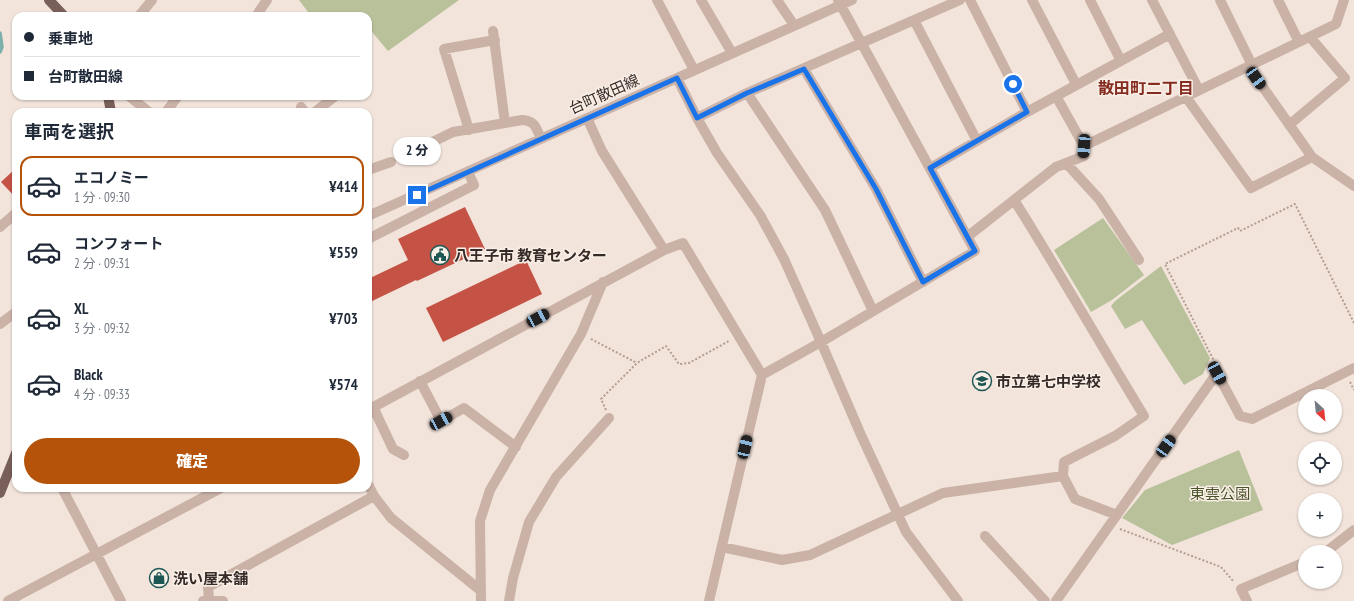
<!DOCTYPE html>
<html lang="ja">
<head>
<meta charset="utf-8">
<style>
	:root { --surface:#fff; --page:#f6f6f7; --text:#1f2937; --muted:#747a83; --line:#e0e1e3; --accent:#b45309 }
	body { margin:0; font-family:"PT Sans Narrow","Noto Sans JP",sans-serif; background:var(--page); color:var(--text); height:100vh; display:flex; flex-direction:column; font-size:15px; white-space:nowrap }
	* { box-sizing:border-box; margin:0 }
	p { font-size:13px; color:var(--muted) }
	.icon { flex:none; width:22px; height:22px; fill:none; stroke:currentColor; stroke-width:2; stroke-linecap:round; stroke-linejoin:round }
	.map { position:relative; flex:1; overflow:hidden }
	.panel { position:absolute; left:12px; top:108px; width:360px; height:384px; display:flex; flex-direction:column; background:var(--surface); border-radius:12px; box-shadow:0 1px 3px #0004 }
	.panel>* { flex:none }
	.banner { position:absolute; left:12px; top:12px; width:360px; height:88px; border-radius:12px; box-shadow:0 1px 3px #0004; display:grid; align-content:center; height:88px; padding:0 12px; background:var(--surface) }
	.needle { width:26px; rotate:153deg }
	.buttons { position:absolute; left:1298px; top:389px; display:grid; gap:8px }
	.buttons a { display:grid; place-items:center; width:44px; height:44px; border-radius:50%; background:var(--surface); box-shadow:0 1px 3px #0004; font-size:20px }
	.end { position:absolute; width:18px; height:18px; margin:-9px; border:5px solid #1a73e8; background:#fff; box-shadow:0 0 0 2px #fff }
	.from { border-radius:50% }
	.bubble { position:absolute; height:28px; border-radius:14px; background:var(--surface); box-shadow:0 1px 3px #0004; font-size:13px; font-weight:800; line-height:28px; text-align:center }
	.car { position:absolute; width:12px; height:24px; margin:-12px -6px; border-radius:5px; box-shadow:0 0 3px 1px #0007; background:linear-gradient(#222 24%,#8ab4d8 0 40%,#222 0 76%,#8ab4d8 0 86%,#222 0) }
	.banner b { display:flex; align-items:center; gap:14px; height:38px; font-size:15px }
	.banner b+b { border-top:1px solid var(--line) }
	.banner i { width:10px; height:10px; background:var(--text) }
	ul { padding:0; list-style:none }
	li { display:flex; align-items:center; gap:12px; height:60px; margin:0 8px 6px; padding:0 4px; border:2px solid transparent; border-radius:12px }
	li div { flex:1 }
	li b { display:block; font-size:15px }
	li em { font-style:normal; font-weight:800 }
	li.on { border-color:var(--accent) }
	li>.icon { width:36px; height:36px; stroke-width:1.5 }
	h2 { padding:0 12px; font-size:18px; line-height:48px }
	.button { display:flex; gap:8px; margin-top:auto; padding:8px 12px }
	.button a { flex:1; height:46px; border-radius:24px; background:var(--accent); color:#fff; font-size:16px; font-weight:800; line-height:46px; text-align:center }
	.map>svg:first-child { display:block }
	.green { fill:#b9c19b }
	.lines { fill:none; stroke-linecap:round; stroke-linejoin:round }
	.stream { stroke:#7aafaa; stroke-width:3.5 }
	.building { fill:#c55345 }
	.path { stroke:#b59c91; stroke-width:2; stroke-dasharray:2 2; stroke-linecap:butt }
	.minor { stroke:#cab2a7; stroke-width:10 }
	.major { stroke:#785f59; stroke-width:10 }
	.route { stroke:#1a73e8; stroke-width:5 }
	.labels { text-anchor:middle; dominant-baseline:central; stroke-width:3; stroke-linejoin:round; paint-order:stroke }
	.street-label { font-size:15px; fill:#362a27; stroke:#f9efe7 }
	.poi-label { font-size:15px; font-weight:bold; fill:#362a27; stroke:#f9efe7; text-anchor:start }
	.park-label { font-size:15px; fill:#4b542b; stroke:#f9efe7 }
	.neighbourhood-label { font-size:16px; font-weight:bold; fill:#852c21; stroke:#f9efe7 }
</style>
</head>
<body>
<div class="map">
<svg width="1354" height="601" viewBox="0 0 1354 601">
	<rect width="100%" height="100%" fill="#f2e4db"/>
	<path class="green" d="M 299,0 L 459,0 L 388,51 L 368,27 L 368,16 L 311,16 Z
		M 1103,218 L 1144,275 L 1112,300 L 1091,312 L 1054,250 Z
		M 1161,266 L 1210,358 L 1203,374 L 1184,385 L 1142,320 L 1125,329 L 1111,306 L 1115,301 Z
		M 1239,450 L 1263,510 L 1172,545 L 1122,518 L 1145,490 Z"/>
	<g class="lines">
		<path class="stream" d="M 0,33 L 2,47 L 0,52"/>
	</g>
	<path class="building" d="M 16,168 L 16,198 L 1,182 Z
		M 465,207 L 485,249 L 417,281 L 416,280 L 368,303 L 368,279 L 408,260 L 398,239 Z
		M 526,260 L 542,294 L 443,342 L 426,308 Z"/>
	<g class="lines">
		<path class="path" d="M 591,339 L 637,363
			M 1215,363 L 1165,264 L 1238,228 L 1240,231 L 1295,204 L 1354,323
			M 1350,382 L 1354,390
			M 606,410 L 601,399 L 637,363 L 666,346 L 679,364 L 689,363 L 729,341
			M 1120,529 L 1221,567 L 1234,582"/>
		<path class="minor" d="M 657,0 L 694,70
			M 701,0 L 732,53
			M 777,0 L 794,25
			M 970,0 L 1027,112
			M 1032,0 L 1076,84
			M 1090,0 L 1121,61
			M 1152,0 L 1199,90
			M 1220,0 L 1252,65
			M 1278,0 L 1299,42
			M 139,16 L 152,0
			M 256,16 L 267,0
			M 914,20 L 977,141
			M 493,31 L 505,123
			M 1248,66 L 1312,157 L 1354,186
			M 804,69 L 876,189 L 923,282
			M 677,78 L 697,118 L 717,153 L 760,215 L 784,259 L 821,342 L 861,435 L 906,532 L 958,601
			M 747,93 L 825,210 L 873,311
			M 129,96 L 149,112
			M 1056,96 L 1084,146 L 1336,24 L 1344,0
			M 1186,97 L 1251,188 L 1312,157
			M 301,107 L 305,112
			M 166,112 L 178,96
			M 315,112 L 334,97
			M 587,118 L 602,151 L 664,250
			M 697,118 L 747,93 L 960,0
			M 1289,125 L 1345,78 L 1310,37
			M 469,130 L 444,49 L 495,40
			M 416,150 L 453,132 L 522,120 C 536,121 536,128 541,139
			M 1066,163 L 1099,199 L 1139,260
			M 930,168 L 1027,112 L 1170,34
			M 368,170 L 391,162
			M 1014,200 C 1059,271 1100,344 1144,416 L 1115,436 L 1064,462 L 1063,476 L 1075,499 L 1117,515
			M 368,216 L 852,0
			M 0,227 L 16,213
			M 967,237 L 1056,167 L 1084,156 L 1084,146
			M 368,239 L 474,185 L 468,172
			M 0,324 L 16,312
			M 762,375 L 821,342 L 975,251 L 838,0
			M 420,381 L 441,421 L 464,408 L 516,447
			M 373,407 L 393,449 L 404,455
			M 368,410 L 664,250 L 683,243 L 762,375 L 709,601
			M 368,484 L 374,496 L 391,518 L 480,590
			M 62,488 L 121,601
			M 985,536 L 1045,601
			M 722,547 L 782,560 L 810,555 L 943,493 L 1063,476
			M 1326,552 L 1354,530
			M 209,600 L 208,587 L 374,496
			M 8,601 L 221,488
			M 203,601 L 223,601
			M 481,601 L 480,521 L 490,490 L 581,334 L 603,282
			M 509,601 L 513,578 L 529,522 L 556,477 L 609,418
			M 1056,601 L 1217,373 L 1240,416 L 1252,419 L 1354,368
			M 1247,601 L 1241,589 L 1305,562"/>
		<path class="major" d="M 49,0 L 64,16
			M 108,96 L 111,112
			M 0,493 L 16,453"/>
	</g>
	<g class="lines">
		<path class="route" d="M 417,195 L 677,78 L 697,118 L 747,93 L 804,69 L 876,189 L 923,282 L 975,251 L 930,168 L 1027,112 L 1013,84"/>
	</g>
	<defs>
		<g id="civic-ring" transform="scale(1)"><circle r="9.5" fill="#f9efe7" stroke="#1d5754" stroke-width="1.5"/><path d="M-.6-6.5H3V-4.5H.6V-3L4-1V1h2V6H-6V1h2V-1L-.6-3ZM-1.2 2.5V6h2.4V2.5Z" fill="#1d5754"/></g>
		<g id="school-ring" transform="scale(1)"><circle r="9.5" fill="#f9efe7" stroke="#1d5754" stroke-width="1.5"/><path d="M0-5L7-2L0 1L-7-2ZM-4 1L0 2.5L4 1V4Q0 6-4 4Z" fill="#1d5754"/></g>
		<g id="shop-ring" transform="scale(1)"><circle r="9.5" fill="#f9efe7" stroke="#1d5754" stroke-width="1.5"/><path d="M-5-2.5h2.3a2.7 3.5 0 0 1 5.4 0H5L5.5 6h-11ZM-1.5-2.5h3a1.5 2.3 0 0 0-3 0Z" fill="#1d5754"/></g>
	</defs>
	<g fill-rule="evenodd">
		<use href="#civic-ring" x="440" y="255"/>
		<use href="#school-ring" x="982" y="381"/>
		<use href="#shop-ring" x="159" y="578"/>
	</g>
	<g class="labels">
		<g class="street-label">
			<text transform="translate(604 94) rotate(-24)">台町散田線</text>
		</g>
		<g class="poi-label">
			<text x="454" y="255">八王子市 教育センター</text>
			<text x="996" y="381">市立第七中学校</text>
			<text x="173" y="578">洗い屋本舗</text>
		</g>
		<g class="park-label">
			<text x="1220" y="493">東雲公園</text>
		</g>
		<g class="neighbourhood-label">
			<text x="1146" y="88">散田町二丁目</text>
		</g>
	</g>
</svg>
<div class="buttons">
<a><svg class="needle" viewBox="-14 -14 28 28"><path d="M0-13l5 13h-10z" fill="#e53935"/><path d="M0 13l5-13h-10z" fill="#747a83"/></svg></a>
<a><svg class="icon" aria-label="locate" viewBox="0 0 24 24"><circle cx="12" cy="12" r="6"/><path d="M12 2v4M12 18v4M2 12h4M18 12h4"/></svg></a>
<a>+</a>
<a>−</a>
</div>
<i class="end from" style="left:1013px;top:84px"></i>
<i class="end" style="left:417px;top:195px"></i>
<div class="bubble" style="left:393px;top:137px;width:48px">2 分</div>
<i class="car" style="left:1256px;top:78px;rotate:145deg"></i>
<i class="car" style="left:1084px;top:146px;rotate:184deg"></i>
<i class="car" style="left:538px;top:318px;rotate:62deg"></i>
<i class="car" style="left:1217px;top:373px;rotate:152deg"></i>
<i class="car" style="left:441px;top:421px;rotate:61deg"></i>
<i class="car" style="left:1166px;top:446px;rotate:35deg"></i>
<i class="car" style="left:745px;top:447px;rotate:13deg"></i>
<div class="banner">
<b><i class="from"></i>乗車地</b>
<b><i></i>台町散田線</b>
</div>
<section class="panel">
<h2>車両を選択</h2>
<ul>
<li class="on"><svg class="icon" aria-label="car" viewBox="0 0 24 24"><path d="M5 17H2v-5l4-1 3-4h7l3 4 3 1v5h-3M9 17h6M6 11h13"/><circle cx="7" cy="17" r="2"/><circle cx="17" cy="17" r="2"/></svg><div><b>エコノミー</b><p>1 分 · 09:30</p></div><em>¥414</em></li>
<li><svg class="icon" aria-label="car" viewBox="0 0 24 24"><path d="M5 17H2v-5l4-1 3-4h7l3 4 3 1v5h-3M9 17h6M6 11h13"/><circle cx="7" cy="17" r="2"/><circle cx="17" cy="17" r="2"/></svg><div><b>コンフォート</b><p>2 分 · 09:31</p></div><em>¥559</em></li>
<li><svg class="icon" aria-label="car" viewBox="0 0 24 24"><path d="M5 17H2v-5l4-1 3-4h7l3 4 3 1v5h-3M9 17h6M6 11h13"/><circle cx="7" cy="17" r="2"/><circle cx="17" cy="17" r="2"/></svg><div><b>XL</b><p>3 分 · 09:32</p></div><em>¥703</em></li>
<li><svg class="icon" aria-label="car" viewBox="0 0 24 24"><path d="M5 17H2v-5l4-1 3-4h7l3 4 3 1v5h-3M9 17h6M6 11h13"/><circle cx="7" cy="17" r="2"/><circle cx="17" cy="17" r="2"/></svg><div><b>Black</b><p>4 分 · 09:33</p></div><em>¥574</em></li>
</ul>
<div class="button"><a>確定</a></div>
</section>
</div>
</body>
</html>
